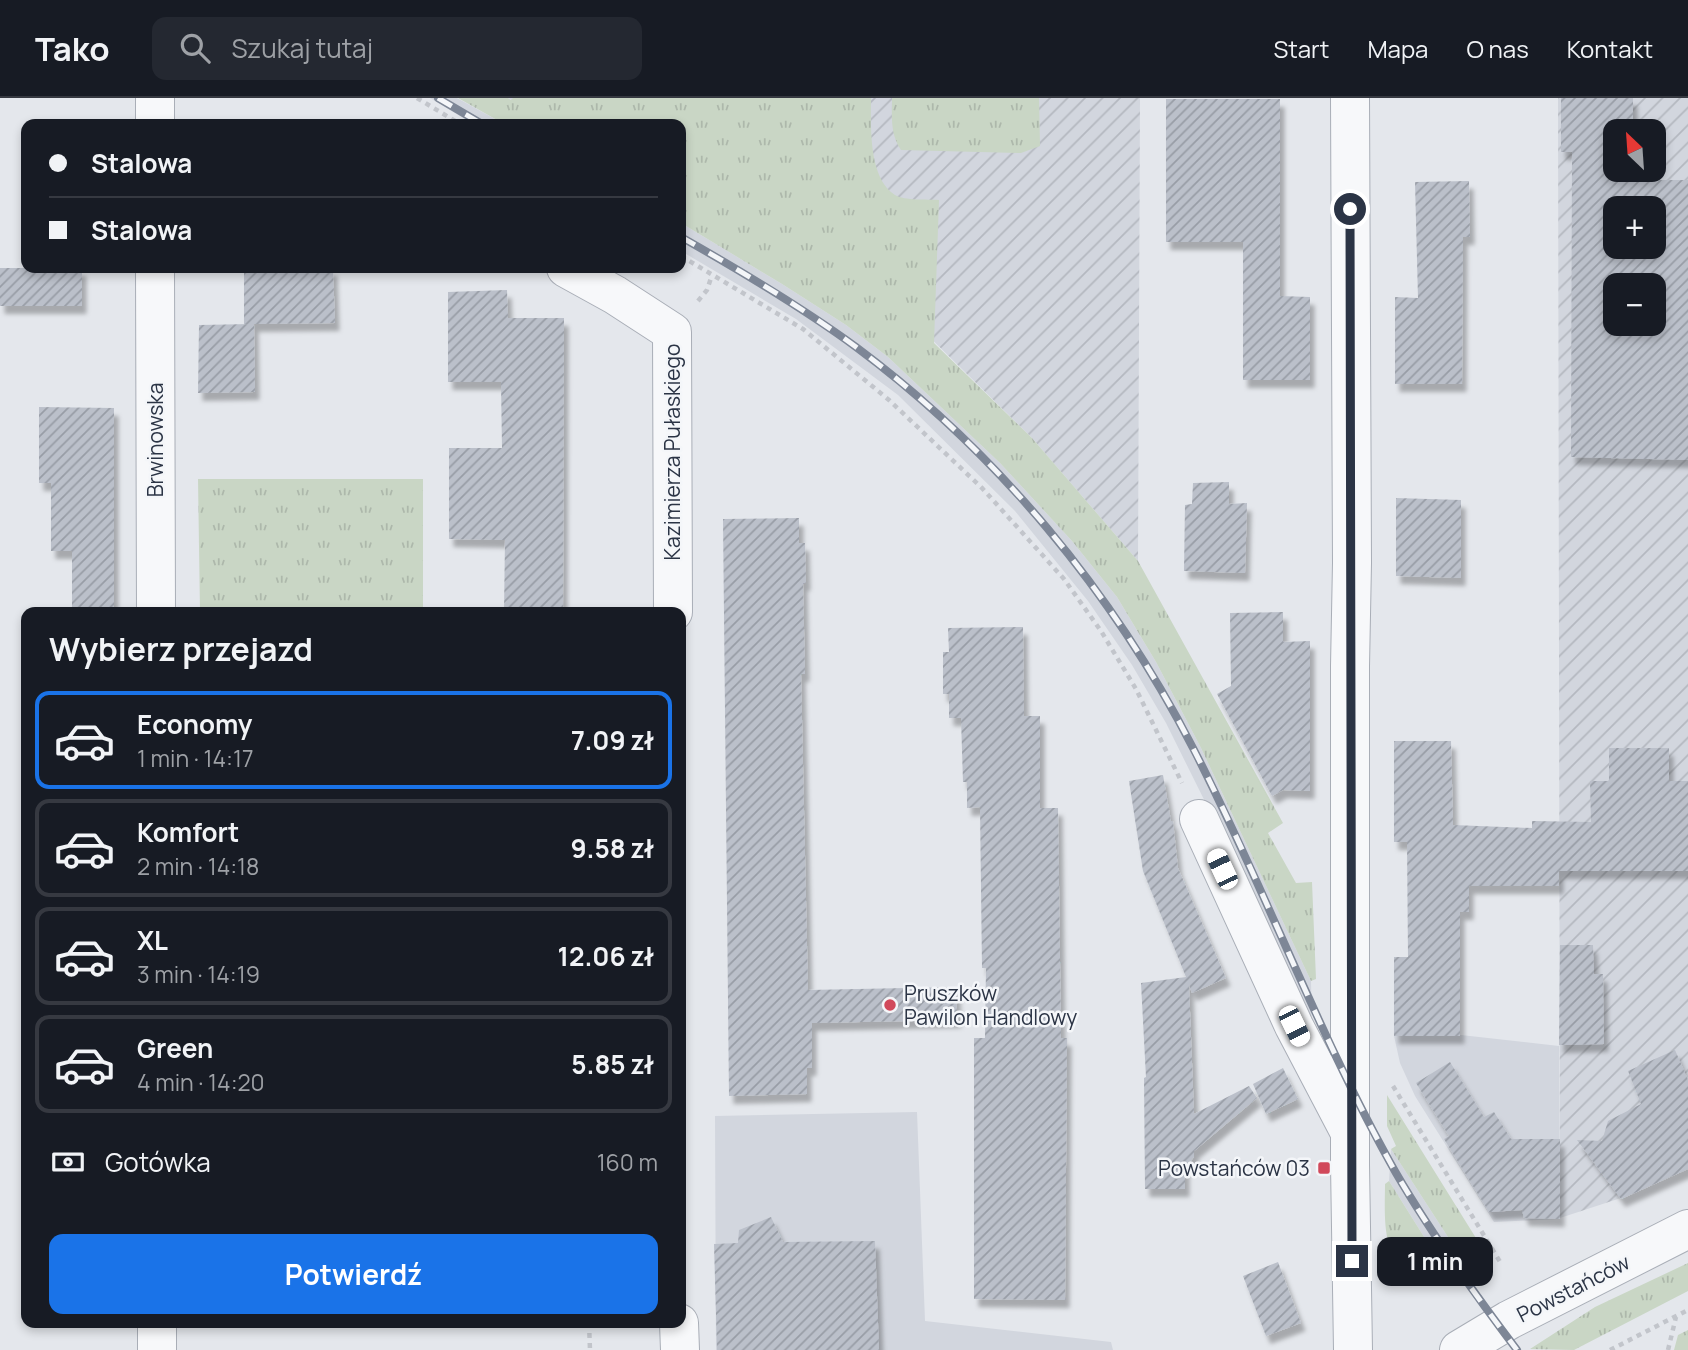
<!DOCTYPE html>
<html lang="pl">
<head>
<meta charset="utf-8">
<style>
	:root { --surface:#171b24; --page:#242831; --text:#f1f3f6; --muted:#9ea1a6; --line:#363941; --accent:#1a73e8 }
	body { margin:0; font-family:Manrope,sans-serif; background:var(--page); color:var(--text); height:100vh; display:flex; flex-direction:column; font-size:26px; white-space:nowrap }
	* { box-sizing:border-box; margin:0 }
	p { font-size:23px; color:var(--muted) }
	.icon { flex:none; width:38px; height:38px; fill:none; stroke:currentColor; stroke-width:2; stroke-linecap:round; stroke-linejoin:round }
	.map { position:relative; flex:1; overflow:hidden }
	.side { position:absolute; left:21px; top:509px; width:665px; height:721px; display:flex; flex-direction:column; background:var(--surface); border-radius:14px; box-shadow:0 4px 10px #0003 }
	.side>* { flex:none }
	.top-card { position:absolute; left:21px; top:21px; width:665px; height:154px; border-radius:14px; box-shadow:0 4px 10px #0003; display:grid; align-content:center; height:154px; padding:0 28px; background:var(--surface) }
	.needle { width:46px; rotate:335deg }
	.fabs { position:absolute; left:1603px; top:21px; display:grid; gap:14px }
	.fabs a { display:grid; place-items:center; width:63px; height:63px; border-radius:14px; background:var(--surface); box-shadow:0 4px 10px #0003; font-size:35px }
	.end { position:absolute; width:32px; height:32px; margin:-16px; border:9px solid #2b3445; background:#fff; box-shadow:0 0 0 4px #fff }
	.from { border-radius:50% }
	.bubble { position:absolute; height:49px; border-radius:14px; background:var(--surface); box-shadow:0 4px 10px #0003; font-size:23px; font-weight:700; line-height:49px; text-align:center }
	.car { position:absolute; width:21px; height:42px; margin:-21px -10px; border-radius:9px; box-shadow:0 0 5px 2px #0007; background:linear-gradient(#fff 24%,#345 0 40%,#fff 0 76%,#345 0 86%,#fff 0) }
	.top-card b { display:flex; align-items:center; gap:24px; height:66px; font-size:26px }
	.top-card b+b { border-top:2px solid var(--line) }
	.top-card i { width:18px; height:18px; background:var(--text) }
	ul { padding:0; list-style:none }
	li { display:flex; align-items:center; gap:21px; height:98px; margin:0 14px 10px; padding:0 14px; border:4px solid var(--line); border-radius:14px }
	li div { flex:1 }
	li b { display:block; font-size:26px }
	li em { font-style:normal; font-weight:700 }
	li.current { border-color:var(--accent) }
	li>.icon { width:63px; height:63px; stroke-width:1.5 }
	h2 { padding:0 28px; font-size:32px; line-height:84px }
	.pay { display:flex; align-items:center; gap:18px; height:77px; padding:0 28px; font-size:26px }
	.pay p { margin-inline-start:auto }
	.action { display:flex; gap:14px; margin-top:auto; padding:14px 28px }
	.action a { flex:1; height:80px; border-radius:14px; background:var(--accent); color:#fff; font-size:28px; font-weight:700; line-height:80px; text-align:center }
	header { display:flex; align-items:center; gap:42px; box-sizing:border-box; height:98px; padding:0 35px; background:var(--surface); border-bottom:2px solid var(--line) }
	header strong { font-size:33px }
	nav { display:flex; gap:38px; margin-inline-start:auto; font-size:24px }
	.search { width:490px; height:63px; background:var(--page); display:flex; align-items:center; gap:18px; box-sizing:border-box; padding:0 24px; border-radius:14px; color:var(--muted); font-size:26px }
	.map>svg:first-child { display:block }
	.built { fill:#d2d6de }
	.industrial { fill:url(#industrial-furrows); fill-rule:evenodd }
	.grass { fill:url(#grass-tufts) }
	.building { fill:url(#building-hatch); fill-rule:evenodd; filter:url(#shadow) }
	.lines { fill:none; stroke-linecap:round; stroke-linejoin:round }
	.minor-casing { stroke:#a9aeb7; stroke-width:40 }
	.path { stroke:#c2c5cb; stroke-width:4.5; stroke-dasharray:5 5; stroke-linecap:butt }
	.minor { stroke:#f7f8fa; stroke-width:38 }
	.rail-casing { stroke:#7d8696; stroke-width:8 }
	.rail { stroke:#f4f6f9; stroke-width:5; stroke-dasharray:16; stroke-linecap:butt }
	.route { stroke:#2b3445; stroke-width:9 }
	.poi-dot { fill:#d1495b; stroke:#f4f6f9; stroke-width:2.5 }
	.labels { text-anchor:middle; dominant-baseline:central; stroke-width:5; stroke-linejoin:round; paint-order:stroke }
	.street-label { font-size:21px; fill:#2b3445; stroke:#f4f6f9 }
	.poi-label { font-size:21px; fill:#2b3445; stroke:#f4f6f9; text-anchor:start }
</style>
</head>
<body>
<header>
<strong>Tako</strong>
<div class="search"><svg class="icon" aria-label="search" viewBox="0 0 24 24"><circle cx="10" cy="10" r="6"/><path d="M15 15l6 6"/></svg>Szukaj tutaj</div>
<nav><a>Start</a><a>Mapa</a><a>O nas</a><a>Kontakt</a></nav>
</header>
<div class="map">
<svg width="1688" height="1252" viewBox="0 0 1688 1252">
	<defs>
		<pattern id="industrial-furrows" width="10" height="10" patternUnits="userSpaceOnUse" patternTransform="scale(1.75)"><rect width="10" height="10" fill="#d2d6de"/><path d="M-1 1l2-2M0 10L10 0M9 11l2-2" fill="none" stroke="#b4b8c0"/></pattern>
		<pattern id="grass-tufts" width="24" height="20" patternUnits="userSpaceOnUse" patternTransform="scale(1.75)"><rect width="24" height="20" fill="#c9d6c5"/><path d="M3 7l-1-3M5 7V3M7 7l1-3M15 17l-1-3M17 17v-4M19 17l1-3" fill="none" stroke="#adb8ab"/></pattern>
		<pattern id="building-hatch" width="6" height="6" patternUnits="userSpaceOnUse" patternTransform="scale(1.75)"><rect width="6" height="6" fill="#bbc0ca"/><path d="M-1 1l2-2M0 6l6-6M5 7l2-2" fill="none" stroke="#989da6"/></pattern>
		<filter id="shadow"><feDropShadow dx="4.5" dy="8" stdDeviation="2" flood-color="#0004"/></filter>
	</defs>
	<rect width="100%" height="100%" fill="#e4e7ec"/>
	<path class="built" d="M 430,0 L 457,0 L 504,26 L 473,26 Z
		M 681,125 L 782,186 L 846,227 L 888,259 L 1000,365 L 1072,443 L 1117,499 L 1156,564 L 1201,650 L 1311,883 L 1312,933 L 1236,766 L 1166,625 L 1132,567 L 1088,503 L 1015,413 L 898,297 L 796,221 L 681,153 Z
		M 1461,937 L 1559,948 L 1560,1121 L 1494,1124 L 1415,998 L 1400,965 L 1394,938 Z
		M 917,1014 L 925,1223 L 1111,1244 L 1113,1252 L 716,1252 L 715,1018 Z
		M 1391,1051 L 1468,1170 L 1448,1177 L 1389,1083 Z"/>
	<path class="industrial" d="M 508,0 L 1140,0 L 1138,463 L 1032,340 L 902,212 L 681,26 L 553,26 Z
		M 1558,0 L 1688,0 L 1688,1071 L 1627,1098 L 1560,1120 ZM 1615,33 L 1654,33 L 1654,72 L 1615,72 ZM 1615,110 L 1654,110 L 1654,149 L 1615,149 ZM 1615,187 L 1654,187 L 1654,226 L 1615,226 Z"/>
	<path class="grass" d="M 458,0 L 508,0 L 511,2 L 513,0 L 871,0 C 871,28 868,80 895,97 C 905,103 927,101 939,102 L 934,245 L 1032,340 L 1138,463 L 1283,725 L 1268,735 L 1296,785 L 1312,784 L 1316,881 L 1311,883 L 1201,650 L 1156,564 L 1117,499 L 1072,443 L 1000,365 L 888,259 L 846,227 L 782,186 L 681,125 L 681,26 L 504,26 Z
		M 892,0 L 1039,0 L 1040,48 L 1021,55 L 901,52 C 890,36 892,19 892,0 Z
		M 198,381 L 423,381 L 423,514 L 200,514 Z
		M 1387,997 L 1489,1161 L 1468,1170 L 1391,1051 L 1396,1048 L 1387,1028 Z
		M 1389,1083 L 1448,1177 C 1438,1183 1427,1183 1416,1179 C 1380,1163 1385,1118 1385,1086 Z
		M 1688,1165 L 1688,1193 L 1574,1252 L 1530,1251 L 1595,1209 Z
		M 1688,1232 L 1688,1252 L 1674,1252 L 1678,1237 Z"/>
	<path class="building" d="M 1561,0 L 1633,0 L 1633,33 L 1615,33 L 1615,72 L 1633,72 L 1633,82 L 1688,82 L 1688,362 L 1571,359 L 1572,54 L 1561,54 ZM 1615,110 L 1654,110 L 1654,149 L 1615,149 ZM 1615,187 L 1654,187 L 1654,226 L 1615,226 Z
		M 1166,1 L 1280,1 L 1280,198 L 1310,199 L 1310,282 L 1243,282 L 1243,144 L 1166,144 Z
		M 1469,83 L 1470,139 L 1463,139 L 1462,286 L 1395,286 L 1395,199 L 1418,200 L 1415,84 Z
		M 0,170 L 82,170 L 82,208 L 0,208 Z
		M 244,170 L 333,170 L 335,225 L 254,226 L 255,294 L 198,295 L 199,227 L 252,226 L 244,226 Z
		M 507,192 L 508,220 L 564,220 L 563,514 L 504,514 L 505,442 L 449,441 L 449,350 L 502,350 L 501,284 L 448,284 L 448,194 Z
		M 39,309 L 114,310 L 114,514 L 72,514 L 72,453 L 51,453 L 51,385 L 39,385 Z
		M 1229,384 L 1229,406 L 1247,405 L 1245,475 L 1184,473 L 1185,407 L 1192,406 L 1193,385 Z
		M 1396,400 L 1461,402 L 1461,480 L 1396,478 Z
		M 799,420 L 799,445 L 805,445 L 806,485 L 803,485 L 805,576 L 801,576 L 808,892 L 956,889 L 957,922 L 812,925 L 812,970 L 807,970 L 807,996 L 729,998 L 723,421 Z
		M 1283,514 L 1283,544 L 1310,543 L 1310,693 L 1283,692 L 1272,698 L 1217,596 L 1231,588 L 1230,515 Z
		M 1023,529 L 1024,618 L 1040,618 L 1040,710 L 1058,710 L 1061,940 L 1067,940 L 1065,1202 L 974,1201 L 974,940 L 985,940 L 986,870 L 982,870 L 980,709 L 967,710 L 967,684 L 963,684 L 961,620 L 949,620 L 949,596 L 943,596 L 943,554 L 949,554 L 948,530 Z
		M 1394,643 L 1451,643 L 1453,727 L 1532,730 L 1532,723 L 1591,724 L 1590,683 L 1609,683 L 1609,650 L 1669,650 L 1669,683 L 1688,683 L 1688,773 L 1559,773 L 1559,788 L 1469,788 L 1469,814 L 1460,814 L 1460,938 L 1394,938 L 1394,859 L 1408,859 L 1407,744 L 1394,744 Z
		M 1163,677 L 1171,723 L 1173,723 L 1178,770 L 1226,880 L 1192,895 L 1189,887 L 1194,1016 L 1249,988 L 1257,1000 L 1194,1053 L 1194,1059 L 1185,1070 L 1185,1091 L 1145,1091 L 1144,980 L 1146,979 L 1141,885 L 1186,879 L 1143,773 L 1129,683 Z
		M 1560,847 L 1593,847 L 1594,876 L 1603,876 L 1604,946 L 1559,947 Z
		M 1675,952 L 1688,982 L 1688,1071 L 1621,1101 L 1577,1042 L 1602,1043 L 1608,1023 L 1641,1006 L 1628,973 Z
		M 1450,964 L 1484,1019 L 1494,1014 L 1511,1041 L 1560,1041 L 1560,1121 L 1524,1120 L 1522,1112 L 1489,1114 L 1444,1041 L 1449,1038 L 1416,985 Z
		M 1283,970 L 1298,1001 L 1266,1016 L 1253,986 Z
		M 771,1119 L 783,1144 L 875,1143 L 879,1252 L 717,1252 L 714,1146 L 738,1145 L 739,1132 Z
		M 1278,1164 L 1301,1225 L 1266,1238 L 1243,1178 Z"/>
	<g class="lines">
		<g class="minor-casing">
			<path id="minor" d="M 1350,0 L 1352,465 L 1350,568 L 1350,1067 L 1353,1252
				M 155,26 L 155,0
				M 155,170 L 156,514
				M 566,170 L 615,197 L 672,234 L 673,514
				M 1199,721 L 1294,928 L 1348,1031
				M 157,1225 L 157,1252
				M 679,1225 L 680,1252
				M 1459,1252 L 1509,1222 L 1688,1131"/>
		</g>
		<path class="path" d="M 417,0 L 460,26
			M 681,158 L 803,231 L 889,302 L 982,390 L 1064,481 L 1101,533 L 1136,591 L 1182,685
			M 698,203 L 707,192 L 712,177
			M 1393,988 L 1502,1167
			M 589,1225 L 590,1252
			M 1610,1252 L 1688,1212
			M 1668,1252 L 1676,1219"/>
		<use href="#minor" class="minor"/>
		<g class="rail-casing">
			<path id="rail" d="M 438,0 L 482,26
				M 681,139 C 741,173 800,208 856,249 C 997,354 1113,494 1193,650 C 1265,790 1319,939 1396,1075 C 1432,1137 1474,1195 1517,1252"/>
		</g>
		<use href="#rail" class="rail"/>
	</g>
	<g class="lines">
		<path class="route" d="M 1350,111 L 1352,1163"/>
	</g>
	<g class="poi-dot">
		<circle cx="890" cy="907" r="7"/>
		<rect x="1317" y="1063" width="14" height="14" rx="3.5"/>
	</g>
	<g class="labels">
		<g class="street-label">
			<text transform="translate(155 342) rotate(-90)">Brwinowska</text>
			<text transform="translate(672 354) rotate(-90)">Kazimierza Pułaskiego</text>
			<text transform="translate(1573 1190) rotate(-27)">Powstańców</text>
		</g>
		<g class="poi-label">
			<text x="904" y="895">Pruszków<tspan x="904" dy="24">Pawilon Handlowy</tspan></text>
			<text x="1310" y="1070" text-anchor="end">Powstańców 03</text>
		</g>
	</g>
</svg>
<div class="fabs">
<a><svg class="needle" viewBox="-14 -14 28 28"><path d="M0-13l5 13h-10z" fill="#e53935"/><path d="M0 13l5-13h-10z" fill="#9ea1a6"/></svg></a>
<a>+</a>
<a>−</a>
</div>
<i class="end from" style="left:1350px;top:111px"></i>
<i class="end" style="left:1352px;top:1163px"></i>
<div class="bubble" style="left:1377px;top:1139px;width:116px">1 min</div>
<i class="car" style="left:1222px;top:771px;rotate:335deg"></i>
<i class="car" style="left:1294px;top:928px;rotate:154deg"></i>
<div class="top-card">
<b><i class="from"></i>Stalowa</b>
<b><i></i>Stalowa</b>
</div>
<section class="side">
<h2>Wybierz przejazd</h2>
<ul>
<li class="current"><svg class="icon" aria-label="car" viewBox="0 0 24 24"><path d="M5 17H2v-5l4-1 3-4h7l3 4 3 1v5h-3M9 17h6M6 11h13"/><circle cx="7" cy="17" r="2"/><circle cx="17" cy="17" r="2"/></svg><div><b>Economy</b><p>1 min · 14:17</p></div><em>7.09 zł</em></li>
<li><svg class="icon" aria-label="car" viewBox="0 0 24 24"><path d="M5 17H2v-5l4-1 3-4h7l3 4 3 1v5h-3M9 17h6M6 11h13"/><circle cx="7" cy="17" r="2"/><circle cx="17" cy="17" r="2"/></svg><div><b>Komfort</b><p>2 min · 14:18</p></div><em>9.58 zł</em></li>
<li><svg class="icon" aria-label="car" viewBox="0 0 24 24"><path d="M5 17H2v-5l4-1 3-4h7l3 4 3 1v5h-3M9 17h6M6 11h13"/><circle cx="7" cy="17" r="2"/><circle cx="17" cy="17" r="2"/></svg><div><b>XL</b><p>3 min · 14:19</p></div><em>12.06 zł</em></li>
<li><svg class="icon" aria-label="car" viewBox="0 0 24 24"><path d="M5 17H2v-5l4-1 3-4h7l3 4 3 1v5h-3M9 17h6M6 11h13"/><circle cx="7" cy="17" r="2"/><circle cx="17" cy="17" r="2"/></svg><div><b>Green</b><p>4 min · 14:20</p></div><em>5.85 zł</em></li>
</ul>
<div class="pay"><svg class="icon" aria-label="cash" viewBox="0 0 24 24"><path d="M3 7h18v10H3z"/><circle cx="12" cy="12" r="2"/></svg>Gotówka<p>160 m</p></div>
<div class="action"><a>Potwierdź</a></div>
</section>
</div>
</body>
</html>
